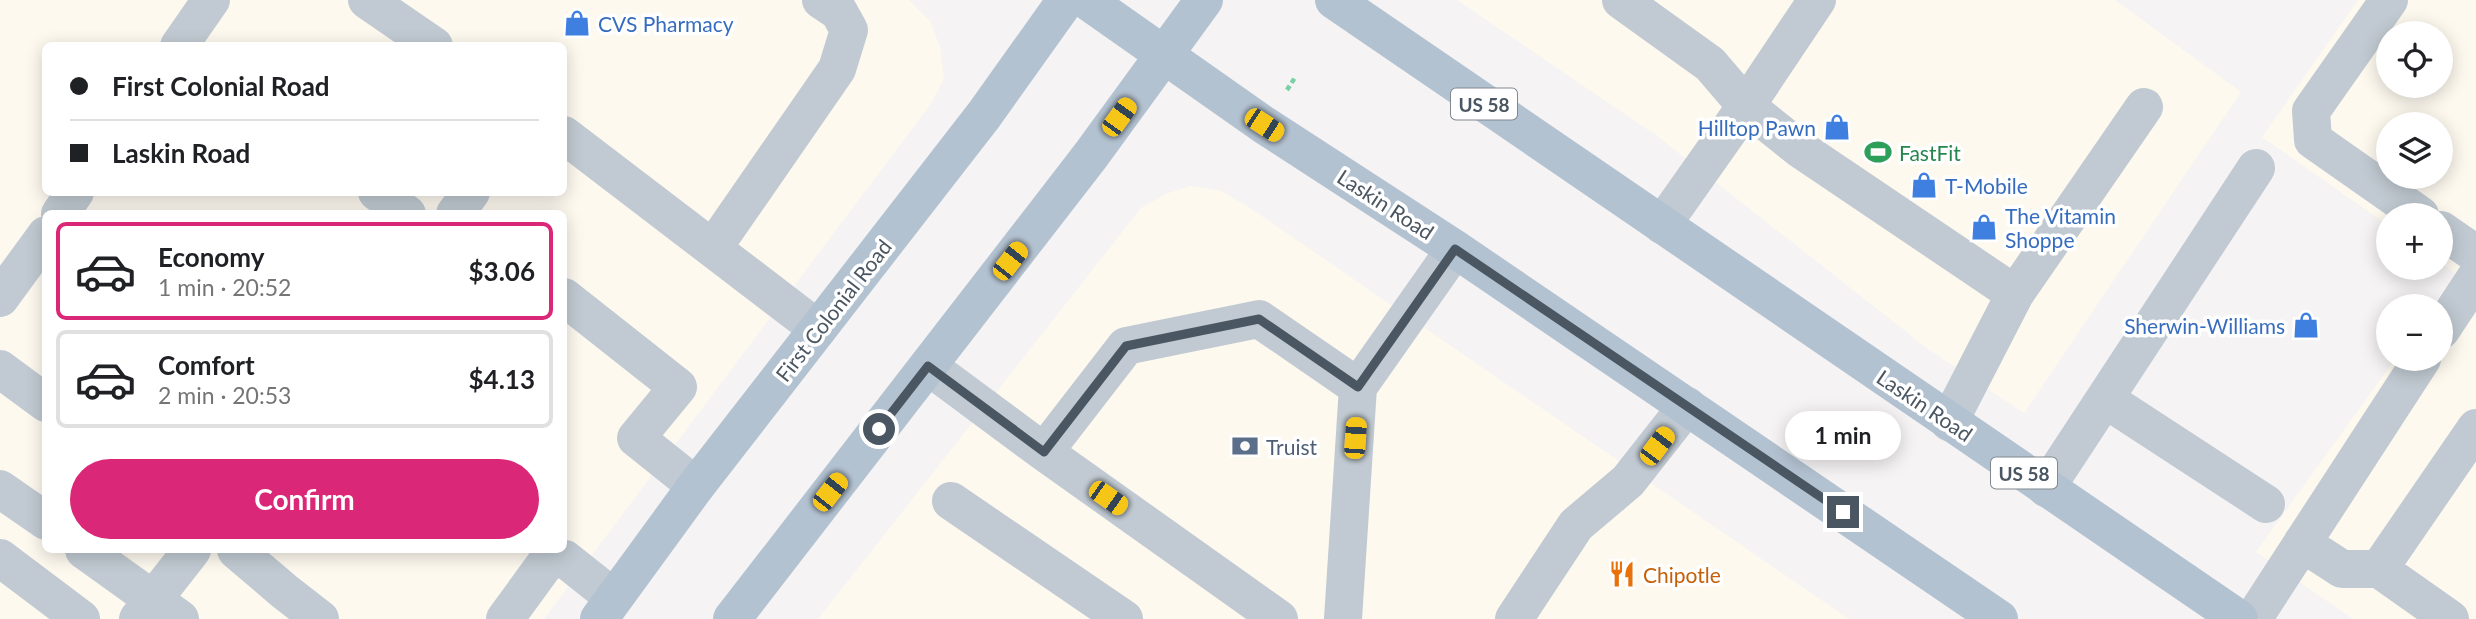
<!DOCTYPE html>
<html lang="en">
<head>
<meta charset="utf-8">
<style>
	:root { --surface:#fff; --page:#f6f6f6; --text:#202124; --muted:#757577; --line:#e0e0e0; --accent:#db2777 }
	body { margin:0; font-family:Lato,sans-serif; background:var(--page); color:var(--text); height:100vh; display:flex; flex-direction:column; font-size:26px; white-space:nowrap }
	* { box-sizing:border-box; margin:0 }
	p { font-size:23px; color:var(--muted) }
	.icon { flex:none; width:38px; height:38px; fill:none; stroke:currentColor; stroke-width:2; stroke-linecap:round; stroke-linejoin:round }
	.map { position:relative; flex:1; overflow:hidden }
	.sheet { position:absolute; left:42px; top:210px; width:525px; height:343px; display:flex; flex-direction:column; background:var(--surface); border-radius:10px; box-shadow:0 4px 18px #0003 }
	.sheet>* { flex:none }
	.hud { position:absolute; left:42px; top:42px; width:525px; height:154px; border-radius:10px; box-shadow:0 4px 18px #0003; display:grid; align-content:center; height:154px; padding:0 28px; background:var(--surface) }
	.controls { position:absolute; left:2376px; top:21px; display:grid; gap:14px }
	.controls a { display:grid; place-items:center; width:77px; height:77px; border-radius:50%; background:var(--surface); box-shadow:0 4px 18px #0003; font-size:35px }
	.end { position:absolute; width:32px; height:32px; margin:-16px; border:9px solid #4a5661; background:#fff; box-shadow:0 0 0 4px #fff }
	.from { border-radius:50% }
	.bubble { position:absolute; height:49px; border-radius:24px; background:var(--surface); box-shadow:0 4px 18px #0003; font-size:23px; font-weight:700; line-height:49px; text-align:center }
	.car { position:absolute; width:21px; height:42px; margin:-21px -10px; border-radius:9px; box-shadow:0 0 5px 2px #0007; background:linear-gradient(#f5c518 24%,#345 0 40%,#f5c518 0 76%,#345 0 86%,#f5c518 0) }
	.hud b { display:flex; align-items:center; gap:24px; height:66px; font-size:26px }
	.hud b+b { border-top:2px solid var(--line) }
	.hud i { width:18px; height:18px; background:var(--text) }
	ul { padding:12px 0 0; list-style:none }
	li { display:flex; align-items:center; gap:21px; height:98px; margin:0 14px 10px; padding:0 14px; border:4px solid var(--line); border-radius:10px }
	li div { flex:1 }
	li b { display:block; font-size:26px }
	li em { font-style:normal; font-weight:700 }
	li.selected { border-color:var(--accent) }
	li>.icon { width:63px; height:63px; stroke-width:1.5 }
	.primary-button { display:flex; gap:14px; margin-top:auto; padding:14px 28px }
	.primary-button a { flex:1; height:80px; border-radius:42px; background:var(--accent); color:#fff; font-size:28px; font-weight:700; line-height:80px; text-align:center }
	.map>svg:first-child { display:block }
	.commercial { fill:#fdf9ef; fill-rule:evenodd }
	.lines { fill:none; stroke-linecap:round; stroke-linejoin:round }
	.path { stroke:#7ad0a6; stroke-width:4.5; stroke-dasharray:5 3.5; stroke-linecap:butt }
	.minor { stroke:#c1cad2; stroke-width:38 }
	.major { stroke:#b3c2d1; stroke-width:38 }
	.route { stroke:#4a5661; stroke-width:9 }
	.labels { text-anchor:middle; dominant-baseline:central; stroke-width:7; stroke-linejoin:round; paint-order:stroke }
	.shield { fill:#fff; stroke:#808990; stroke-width:2 }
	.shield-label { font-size:19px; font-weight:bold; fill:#4a5661 }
	.shop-label { font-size:21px; fill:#366cbe; stroke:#fff; text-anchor:start }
	.leisure-label { font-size:21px; fill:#27864d; stroke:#fff; text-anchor:start }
	.street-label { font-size:21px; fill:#4a5661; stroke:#fff }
	.service-label { font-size:21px; fill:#4e5e75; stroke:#fff; text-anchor:start }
	.food-label { font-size:21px; fill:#c56008; stroke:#fff; text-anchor:start }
</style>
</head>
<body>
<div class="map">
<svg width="2476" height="619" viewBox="0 0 2476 619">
	<rect width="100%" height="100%" fill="#f5f3f3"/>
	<path class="commercial" d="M 0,0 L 909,0 L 930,21 L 940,47 L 944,79 L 930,105 L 544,619 L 0,619 ZM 46,46 L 564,46 L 564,192 L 46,192 ZM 46,214 L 564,214 L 564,550 L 46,550 Z
		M 1457,0 L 2115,0 L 2241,92 L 2024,413 L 1928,349 L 1657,136 Z
		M 2358,0 L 2476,0 L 2476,619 L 2353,619 L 2256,552 L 2395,359 L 2441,359 L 2441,306 L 2432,306 L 2456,274 L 2441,263 L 2441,215 L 2389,215 L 2389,226 L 2262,137 ZM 2389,33 L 2441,33 L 2441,86 L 2389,86 ZM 2389,124 L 2441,124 L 2441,177 L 2389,177 Z
		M 1192,186 L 1221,191 L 1250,208 L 1849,619 L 818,619 L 1141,208 L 1168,193 Z"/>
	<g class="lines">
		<path class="path" d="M 1287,90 L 1296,76"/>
		<path class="minor" d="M 367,0 L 434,46
			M 1621,0 L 1710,64 L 1746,106 L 1800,149 L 2015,294 L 1949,422
			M 2389,0 L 2311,111 L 2313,140 L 2420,215
			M 179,46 L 211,0
			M 564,135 L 818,329
			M 377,192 L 407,214
			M 60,214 L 75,192
			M 455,214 L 471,192
			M 1662,225 L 1746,106 L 1817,0
			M 2441,230 L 2476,254
			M 713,248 L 837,69 L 849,30 L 839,12 L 821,0
			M 2015,294 L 2144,107
			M 564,297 L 678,387 L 636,438 L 696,486
			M 0,298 L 46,235
			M 2441,330 L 2476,277
			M 928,366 L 1044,452 L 1279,619
			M 0,369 L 46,403
			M 2105,399 L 2266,504
			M 1044,452 L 1126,346 L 1259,319 L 1358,387
			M 2046,488 L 2256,168
			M 0,489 L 46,521
			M 951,501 L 1124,619
			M 2302,543 L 2342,569 L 2379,569
			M 84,550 L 180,619
			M 236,550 L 284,591 L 320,619
			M 0,558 L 81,619
			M 138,619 L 192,550
			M 505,619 L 548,560 L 565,559 L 614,598
			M 1343,619 L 1358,387 L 1455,249
			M 1514,619 L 1576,525 L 1628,481 L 1687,406
			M 2253,619 L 2422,359
			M 2450,619 L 2379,569 L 2476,428"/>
		<path class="major" d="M 1086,0 L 1264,125 L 1455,249 L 1999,619
			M 1334,0 L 2239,619
			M 599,619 L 696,486 L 984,115 L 1066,0
			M 732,619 L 1091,155 L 1204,0"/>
	</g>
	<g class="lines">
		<path class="route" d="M 879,429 L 928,366 L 1044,452 L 1126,346 L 1259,319 L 1358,387 L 1455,249 L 1843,512"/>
	</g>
	<defs>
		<g id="shop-bare" transform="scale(2.1)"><path d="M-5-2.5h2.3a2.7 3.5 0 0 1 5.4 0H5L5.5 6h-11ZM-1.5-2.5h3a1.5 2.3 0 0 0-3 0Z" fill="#3f7fe0" stroke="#fff" stroke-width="2.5" paint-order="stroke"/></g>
		<g id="stadium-bare" transform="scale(2.1)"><path d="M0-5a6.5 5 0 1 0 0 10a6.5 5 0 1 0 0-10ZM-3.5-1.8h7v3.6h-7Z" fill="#2e9e5b" stroke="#fff" stroke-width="2.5" paint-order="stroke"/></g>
		<g id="bank-bare" transform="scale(2.1)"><path d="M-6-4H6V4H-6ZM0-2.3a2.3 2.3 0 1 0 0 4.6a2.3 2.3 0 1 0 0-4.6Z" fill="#5c6f8a" stroke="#fff" stroke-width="2.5" paint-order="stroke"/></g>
		<g id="restaurant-bare" transform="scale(2.1)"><path d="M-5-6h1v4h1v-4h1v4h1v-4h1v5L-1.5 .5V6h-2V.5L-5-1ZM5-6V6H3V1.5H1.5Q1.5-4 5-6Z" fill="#e8710a" stroke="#fff" stroke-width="2.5" paint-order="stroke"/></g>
	</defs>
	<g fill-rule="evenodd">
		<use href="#shop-bare" x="577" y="23"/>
		<use href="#shop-bare" x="1837" y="127"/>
		<use href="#stadium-bare" x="1878" y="152"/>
		<use href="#shop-bare" x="1924" y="185"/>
		<use href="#shop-bare" x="1984" y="227"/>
		<use href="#shop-bare" x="2306" y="325"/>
		<use href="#bank-bare" x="1245" y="446"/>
		<use href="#restaurant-bare" x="1622" y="574"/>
	</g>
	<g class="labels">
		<g class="shield">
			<rect x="1451" y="88.5" width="66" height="31" rx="5"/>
			<rect x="1991" y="457.5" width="66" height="31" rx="5"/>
		</g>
		<g class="shield-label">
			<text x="1484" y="104">US 58</text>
			<text x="2024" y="473">US 58</text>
		</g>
		<g class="shop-label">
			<text x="598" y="23">CVS Pharmacy</text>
			<text x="1816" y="127" text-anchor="end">Hilltop Pawn</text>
			<text x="1945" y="185">T-Mobile</text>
			<text x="2005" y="215">The Vitamin<tspan x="2005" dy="24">Shoppe</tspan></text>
			<text x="2285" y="325" text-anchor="end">Sherwin-Williams</text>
		</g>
		<g class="leisure-label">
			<text x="1899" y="152">FastFit</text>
		</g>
		<g class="street-label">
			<text transform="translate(1386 204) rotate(33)">Laskin Road</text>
			<text transform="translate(833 310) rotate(-52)">First Colonial Road</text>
			<text transform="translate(1925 405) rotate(34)">Laskin Road</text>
		</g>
		<g class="service-label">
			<text x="1266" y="446">Truist</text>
		</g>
		<g class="food-label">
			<text x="1643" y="574">Chipotle</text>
		</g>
	</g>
</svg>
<div class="controls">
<a><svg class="icon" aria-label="locate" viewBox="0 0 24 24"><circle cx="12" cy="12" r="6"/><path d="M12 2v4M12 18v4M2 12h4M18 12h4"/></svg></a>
<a><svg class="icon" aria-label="layers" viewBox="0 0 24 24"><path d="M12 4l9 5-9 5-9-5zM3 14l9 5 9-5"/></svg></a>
<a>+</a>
<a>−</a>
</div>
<i class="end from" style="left:879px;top:429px"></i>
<i class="end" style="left:1843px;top:512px"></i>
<div class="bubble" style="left:1785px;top:411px;width:116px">1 min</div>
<i class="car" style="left:1119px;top:117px;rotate:36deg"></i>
<i class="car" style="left:1264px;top:125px;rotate:123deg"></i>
<i class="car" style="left:1010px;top:261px;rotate:38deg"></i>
<i class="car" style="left:1355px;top:438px;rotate:4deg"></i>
<i class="car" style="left:1657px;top:446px;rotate:37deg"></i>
<i class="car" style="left:830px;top:492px;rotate:38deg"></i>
<i class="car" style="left:1108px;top:498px;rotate:125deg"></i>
<div class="hud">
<b><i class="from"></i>First Colonial Road</b>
<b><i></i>Laskin Road</b>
</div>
<section class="sheet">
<ul>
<li class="selected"><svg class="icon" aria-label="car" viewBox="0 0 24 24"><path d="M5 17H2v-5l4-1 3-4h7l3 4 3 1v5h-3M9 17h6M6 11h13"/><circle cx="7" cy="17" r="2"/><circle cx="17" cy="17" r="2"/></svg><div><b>Economy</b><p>1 min · 20:52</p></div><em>$3.06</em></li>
<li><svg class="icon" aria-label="car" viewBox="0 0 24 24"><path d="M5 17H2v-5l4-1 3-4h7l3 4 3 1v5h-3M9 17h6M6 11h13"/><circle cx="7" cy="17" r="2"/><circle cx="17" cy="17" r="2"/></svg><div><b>Comfort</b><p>2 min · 20:53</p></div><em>$4.13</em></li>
</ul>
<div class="primary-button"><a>Confirm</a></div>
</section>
</div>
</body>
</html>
